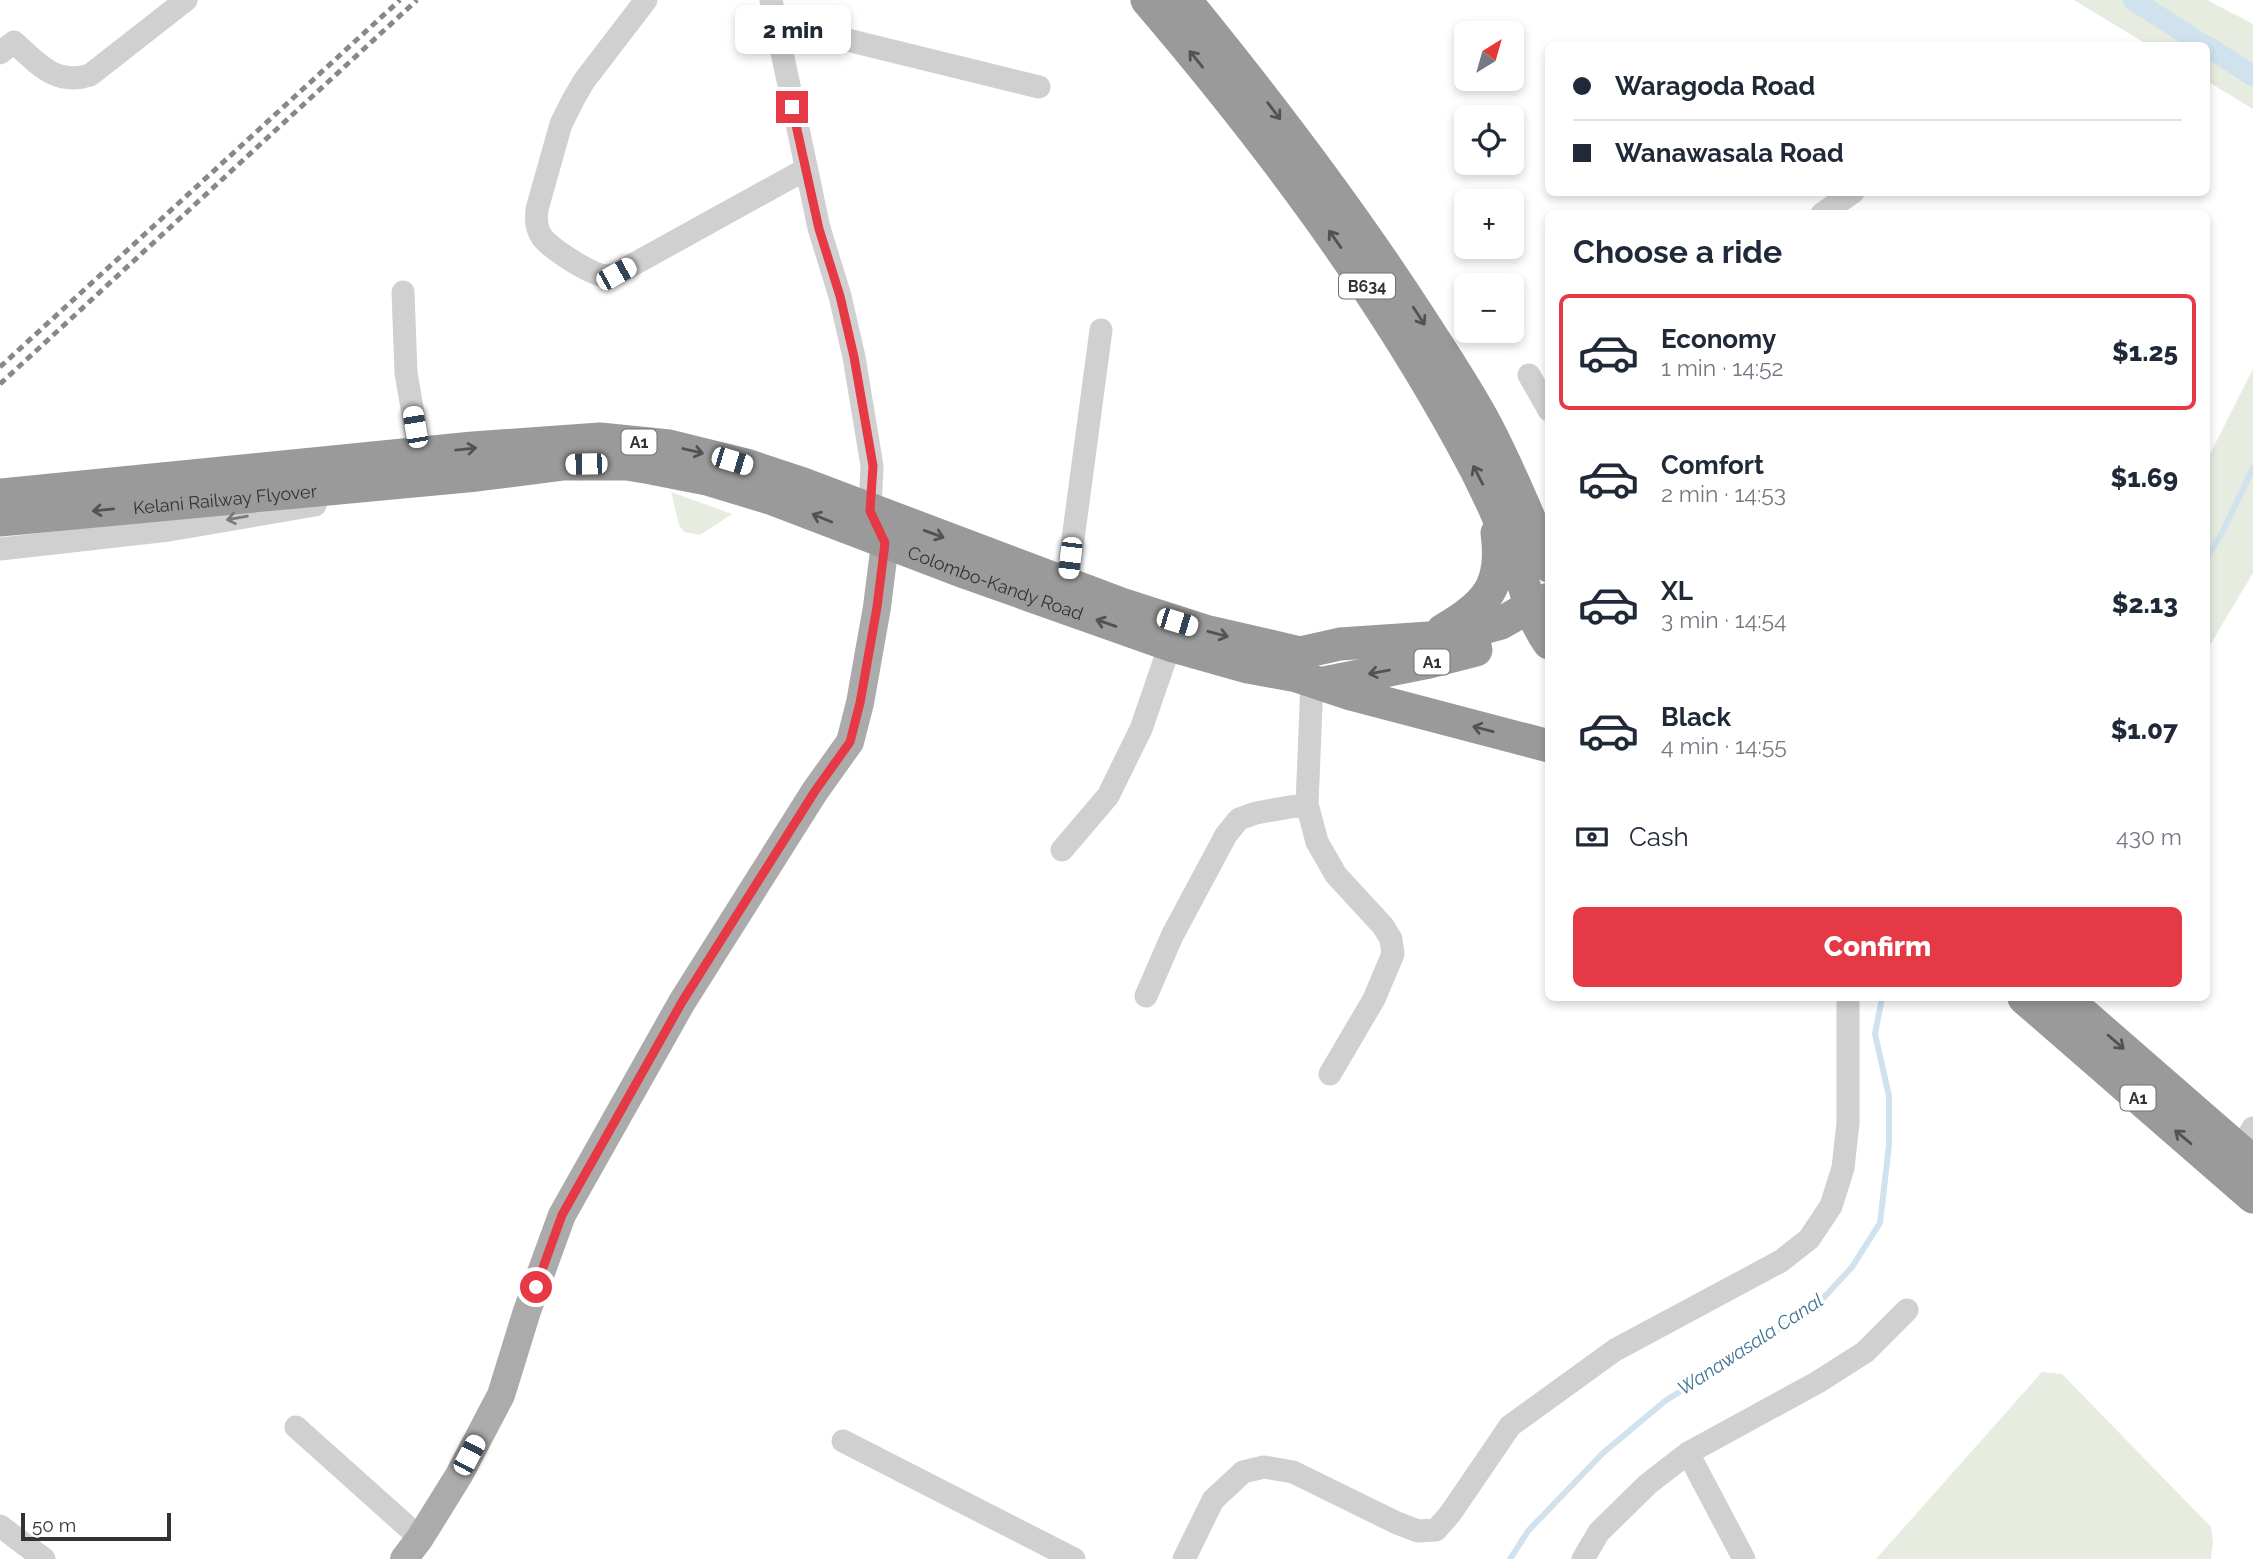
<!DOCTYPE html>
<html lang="en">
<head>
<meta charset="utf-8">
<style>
	:root { --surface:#fff; --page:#f2f2f3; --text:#1f2937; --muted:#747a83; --line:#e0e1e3; --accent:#e63946 }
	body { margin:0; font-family:Raleway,sans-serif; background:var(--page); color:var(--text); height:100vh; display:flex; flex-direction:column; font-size:26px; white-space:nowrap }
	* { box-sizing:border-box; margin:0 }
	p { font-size:23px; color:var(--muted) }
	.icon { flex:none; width:38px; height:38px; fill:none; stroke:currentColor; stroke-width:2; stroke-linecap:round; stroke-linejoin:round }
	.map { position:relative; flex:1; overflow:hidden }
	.panel { position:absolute; left:1545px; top:210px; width:665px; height:791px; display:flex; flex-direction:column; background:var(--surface); border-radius:10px; box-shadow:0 4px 10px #0003 }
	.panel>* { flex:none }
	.banner { position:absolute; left:1545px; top:42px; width:665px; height:154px; border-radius:10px; box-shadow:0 4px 10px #0003; display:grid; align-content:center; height:154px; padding:0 28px; background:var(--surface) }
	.needle { width:46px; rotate:37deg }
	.tools { position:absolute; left:1454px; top:21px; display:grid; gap:14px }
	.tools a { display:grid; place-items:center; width:70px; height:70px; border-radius:10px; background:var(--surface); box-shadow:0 4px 10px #0003; font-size:35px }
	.scale { position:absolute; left:21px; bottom:18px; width:150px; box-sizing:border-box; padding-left:7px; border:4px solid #333; border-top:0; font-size:19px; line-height:24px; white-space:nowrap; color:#333; -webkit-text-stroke:5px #fff; paint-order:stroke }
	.end { position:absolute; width:32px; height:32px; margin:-16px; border:9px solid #e63946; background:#fff; box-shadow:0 0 0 4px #fff }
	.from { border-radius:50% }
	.bubble { position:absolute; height:49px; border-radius:10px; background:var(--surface); box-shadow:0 4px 10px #0003; font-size:23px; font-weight:800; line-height:49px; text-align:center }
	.car { position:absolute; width:21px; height:42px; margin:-21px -10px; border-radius:9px; box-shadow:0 0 5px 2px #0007; background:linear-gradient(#fff 24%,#345 0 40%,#fff 0 76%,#345 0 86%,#fff 0) }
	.banner b { display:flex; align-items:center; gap:24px; height:66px; font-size:26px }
	.banner b+b { border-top:2px solid var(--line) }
	.banner i { width:18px; height:18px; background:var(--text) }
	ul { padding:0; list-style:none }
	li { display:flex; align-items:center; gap:21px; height:116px; margin:0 14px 10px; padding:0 14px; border:4px solid transparent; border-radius:10px }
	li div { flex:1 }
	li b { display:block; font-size:26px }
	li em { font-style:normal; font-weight:800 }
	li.selected { border-color:var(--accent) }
	li>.icon { width:63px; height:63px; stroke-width:1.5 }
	h2 { padding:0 28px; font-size:32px; line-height:84px }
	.pay { display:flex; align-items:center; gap:18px; height:77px; padding:0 28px; font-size:26px }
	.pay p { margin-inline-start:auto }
	.button { display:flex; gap:14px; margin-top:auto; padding:14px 28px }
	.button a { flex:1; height:80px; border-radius:10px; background:var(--accent); color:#fff; font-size:28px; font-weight:800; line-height:80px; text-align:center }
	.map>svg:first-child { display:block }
	.green { fill:#e6ecdf }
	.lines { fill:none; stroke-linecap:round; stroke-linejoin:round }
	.stream { stroke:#cfe2ee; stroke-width:6 }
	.canal { stroke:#cfe2ee; stroke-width:21 }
	.minor { stroke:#d0d0d0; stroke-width:23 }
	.major { stroke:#ababab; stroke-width:28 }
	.highway { stroke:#9a9a9a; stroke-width:33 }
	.rail { stroke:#888; stroke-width:5; stroke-dasharray:7 5; stroke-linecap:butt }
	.oneway { stroke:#525252 }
	.oneway2 { stroke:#7a7a7a }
	.route { stroke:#e63946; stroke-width:9 }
	.labels { text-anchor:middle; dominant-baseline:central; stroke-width:7; stroke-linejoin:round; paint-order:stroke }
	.shield { fill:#fff; stroke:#707070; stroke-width:2 }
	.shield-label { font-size:16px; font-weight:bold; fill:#333 }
	.street-label { font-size:18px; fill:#333; stroke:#fff }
	.water-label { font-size:19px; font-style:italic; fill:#3f7597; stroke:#fff }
</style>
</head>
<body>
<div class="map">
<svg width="2253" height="1559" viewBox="0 0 2253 1559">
	<rect width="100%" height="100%" fill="#fff"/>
	<path class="green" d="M 2074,0 L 2207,0 L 2253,24 L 2253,109 L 2207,81 L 2207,46 L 2148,45 Z
		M 2253,369 L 2253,573 L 2207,650 L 2207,460 Z
		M 671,492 L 732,514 L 700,535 L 684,532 L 679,525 Z
		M 2042,1372 L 2062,1374 L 2211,1527 L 2213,1542 L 2211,1559 L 1876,1559 Z"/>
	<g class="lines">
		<path class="stream" d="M 2207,557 L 2221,535 L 2253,468
			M 1510,1559 L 1528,1531 L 1603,1453 L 1665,1401 L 1817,1305 L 1852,1267 L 1880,1223 L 1889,1145 L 1889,1096 L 1875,1034 L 1882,998"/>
		<path class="canal" d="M 2133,0 L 2205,46
			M 2207,46 L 2253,76"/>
		<path class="minor" d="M 646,0 L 584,81 L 573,100 L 561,124 L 537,209 C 536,220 536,228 542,237 C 551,249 590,274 605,276 C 608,276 613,275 616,274 L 806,169
			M 771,0 L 819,228 L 840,296 L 854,357 L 872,466 L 870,511
			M 774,22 L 1039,87
			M 0,53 L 14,42 C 38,64 56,86 90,75 L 186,0
			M 1822,214 L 1853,192
			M 403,292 L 406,373 L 420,454
			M 1529,375 L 1549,410
			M 0,549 L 169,530 L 315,505
			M 1067,584 L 1101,330
			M 1307,804 L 1317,842 L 1336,875 L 1383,926 L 1391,939 L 1393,954 L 1374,999 L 1330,1074
			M 1062,850 L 1108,796 L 1141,729 L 1170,645
			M 1146,996 L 1172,936 L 1226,835 L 1239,819 L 1256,813 L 1307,804 L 1312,682
			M 2233,1161 L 2253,1128
			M 296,1427 L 420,1538
			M 843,1441 L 1074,1559
			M 1688,1453 L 1744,1559
			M 0,1526 L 44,1559
			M 1184,1559 L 1213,1500 L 1243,1472 L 1264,1467 L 1293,1472 L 1397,1523 L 1418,1531 L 1436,1530 L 1450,1514 L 1510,1426 L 1615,1350 L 1781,1261 L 1809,1239 L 1831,1206 L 1843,1168 L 1848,1123 L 1848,998
			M 1583,1559 L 1599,1532 L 1648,1484 L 1688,1453 L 1818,1382 L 1865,1352 L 1907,1310"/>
		<path class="major" d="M 404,1559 L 420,1538 L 459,1475 L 501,1395 L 527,1311 L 562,1215 L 682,1002 L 815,791 L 850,742 L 860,703 L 877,607 L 885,543"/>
		<g class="highway">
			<path d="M 1147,0 C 1264,137 1373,282 1460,440 C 1481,477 1499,516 1514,555 C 1526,586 1529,615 1549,643"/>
			<path d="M 1185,0 C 1269,103 1350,209 1422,321 C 1444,355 1467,389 1486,425 C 1510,471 1530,519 1549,566"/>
			<path d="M 0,495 L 473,448 L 600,439 L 669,446 L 746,465 L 803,484 L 1121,604 L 1205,631 L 1300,653 L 1340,644 L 1429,638 L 1461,634 L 1501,623 L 1529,607 L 1549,599"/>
			<path id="s1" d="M 0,520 L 477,475 L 564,464 L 627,464 L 651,468 L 707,479 L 773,499 L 967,573 L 1170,645 L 1248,667 L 1297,676 L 1351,694 L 1549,746"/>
			<path d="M 1443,630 C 1487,605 1504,585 1497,533"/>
			<path d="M 1324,683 L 1429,662 L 1476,650"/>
			<path d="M 2024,998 L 2253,1197"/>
			<path d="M 2065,998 L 2253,1162"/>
		</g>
		<path class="rail" d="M 0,367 L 400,0
			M 0,384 L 417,0"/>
	</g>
	<defs><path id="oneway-shaft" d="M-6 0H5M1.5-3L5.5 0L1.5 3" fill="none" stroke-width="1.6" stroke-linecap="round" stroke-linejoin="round" transform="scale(1.75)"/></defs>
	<g class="oneway">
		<use href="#oneway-shaft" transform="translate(1196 59) rotate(-129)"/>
		<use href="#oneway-shaft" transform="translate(1274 111) rotate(53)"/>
		<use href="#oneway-shaft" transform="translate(1335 239) rotate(-125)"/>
		<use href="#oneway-shaft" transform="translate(1419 316) rotate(57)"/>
		<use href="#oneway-shaft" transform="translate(466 449) rotate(-6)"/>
		<use href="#oneway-shaft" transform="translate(693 451) rotate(13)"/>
		<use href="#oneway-shaft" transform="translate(1478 475) rotate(-117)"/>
		<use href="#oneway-shaft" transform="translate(103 510) rotate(174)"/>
		<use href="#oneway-shaft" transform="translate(822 518) rotate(-158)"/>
		<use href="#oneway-shaft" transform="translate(934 534) rotate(20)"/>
		<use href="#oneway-shaft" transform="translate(1106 623) rotate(-161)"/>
		<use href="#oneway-shaft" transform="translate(1218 634) rotate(15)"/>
		<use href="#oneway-shaft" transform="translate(1379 672) rotate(170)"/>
		<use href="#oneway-shaft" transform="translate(1483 729) rotate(-165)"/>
		<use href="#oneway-shaft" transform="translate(2116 1042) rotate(41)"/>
		<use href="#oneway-shaft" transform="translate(2183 1137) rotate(-140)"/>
	</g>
	<use class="oneway2" href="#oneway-shaft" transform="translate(237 518) rotate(170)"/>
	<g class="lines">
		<path class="route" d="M 536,1287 L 562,1215 L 682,1002 L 815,791 L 850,742 L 860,703 L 877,607 L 885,543 L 870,511 L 873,466 L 854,357 L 840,296 L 819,229 L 792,107"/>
	</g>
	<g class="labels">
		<g class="shield">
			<rect x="1339" y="273.5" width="56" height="25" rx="5"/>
			<rect x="621.5" y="429.5" width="35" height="25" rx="5"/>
			<rect x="1414.5" y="649.5" width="35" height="25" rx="5"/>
			<rect x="2120.5" y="1085.5" width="35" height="25" rx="5"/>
		</g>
		<g class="shield-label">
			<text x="1367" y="286">B634</text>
			<text x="639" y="442">A1</text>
			<text x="1432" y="662">A1</text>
			<text x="2138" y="1098">A1</text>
		</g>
		<g class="street-label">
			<text stroke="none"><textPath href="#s1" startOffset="226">Kelani Railway Flyover</textPath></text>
			<text stroke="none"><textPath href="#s1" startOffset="1018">Colombo-Kandy Road</textPath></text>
		</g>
		<g class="water-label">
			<text transform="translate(1750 1344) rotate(-33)">Wanawasala Canal</text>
		</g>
	</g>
</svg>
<div class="tools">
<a><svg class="needle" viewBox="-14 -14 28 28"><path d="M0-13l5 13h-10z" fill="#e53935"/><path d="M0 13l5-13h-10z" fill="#747a83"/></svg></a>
<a><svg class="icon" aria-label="locate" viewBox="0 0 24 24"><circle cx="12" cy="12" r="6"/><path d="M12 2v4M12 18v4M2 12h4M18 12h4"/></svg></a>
<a>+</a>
<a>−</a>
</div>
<div class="scale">50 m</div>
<i class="end from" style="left:536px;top:1287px"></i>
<i class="end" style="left:792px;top:107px"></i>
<div class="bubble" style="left:735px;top:5px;width:116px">2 min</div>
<i class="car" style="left:616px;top:274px;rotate:61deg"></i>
<i class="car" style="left:415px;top:427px;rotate:350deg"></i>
<i class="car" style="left:732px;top:461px;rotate:107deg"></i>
<i class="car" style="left:586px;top:464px;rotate:269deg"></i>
<i class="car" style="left:1070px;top:558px;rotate:187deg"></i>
<i class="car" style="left:1177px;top:622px;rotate:107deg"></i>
<i class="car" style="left:469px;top:1455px;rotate:28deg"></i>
<div class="banner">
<b><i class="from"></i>Waragoda Road</b>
<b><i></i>Wanawasala Road</b>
</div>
<section class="panel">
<h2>Choose a ride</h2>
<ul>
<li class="selected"><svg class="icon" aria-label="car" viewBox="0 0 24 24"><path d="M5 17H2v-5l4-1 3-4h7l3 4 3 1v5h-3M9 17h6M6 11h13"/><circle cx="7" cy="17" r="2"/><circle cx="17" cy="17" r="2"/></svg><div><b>Economy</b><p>1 min · 14:52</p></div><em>$1.25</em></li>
<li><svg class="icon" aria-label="car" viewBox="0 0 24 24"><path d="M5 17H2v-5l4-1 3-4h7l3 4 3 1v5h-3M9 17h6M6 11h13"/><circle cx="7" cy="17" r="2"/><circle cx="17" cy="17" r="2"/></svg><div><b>Comfort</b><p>2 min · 14:53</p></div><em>$1.69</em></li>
<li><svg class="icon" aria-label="car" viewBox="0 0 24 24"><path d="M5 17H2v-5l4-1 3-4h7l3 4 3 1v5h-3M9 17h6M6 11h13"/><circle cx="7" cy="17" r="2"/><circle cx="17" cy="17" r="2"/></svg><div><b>XL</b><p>3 min · 14:54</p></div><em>$2.13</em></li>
<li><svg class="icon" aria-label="car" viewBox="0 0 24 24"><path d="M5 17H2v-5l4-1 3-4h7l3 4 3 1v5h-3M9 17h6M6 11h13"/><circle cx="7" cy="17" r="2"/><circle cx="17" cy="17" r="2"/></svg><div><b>Black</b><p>4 min · 14:55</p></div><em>$1.07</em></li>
</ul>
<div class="pay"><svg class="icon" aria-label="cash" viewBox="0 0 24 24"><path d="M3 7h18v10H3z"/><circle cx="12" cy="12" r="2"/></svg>Cash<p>430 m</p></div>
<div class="button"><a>Confirm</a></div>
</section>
</div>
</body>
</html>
